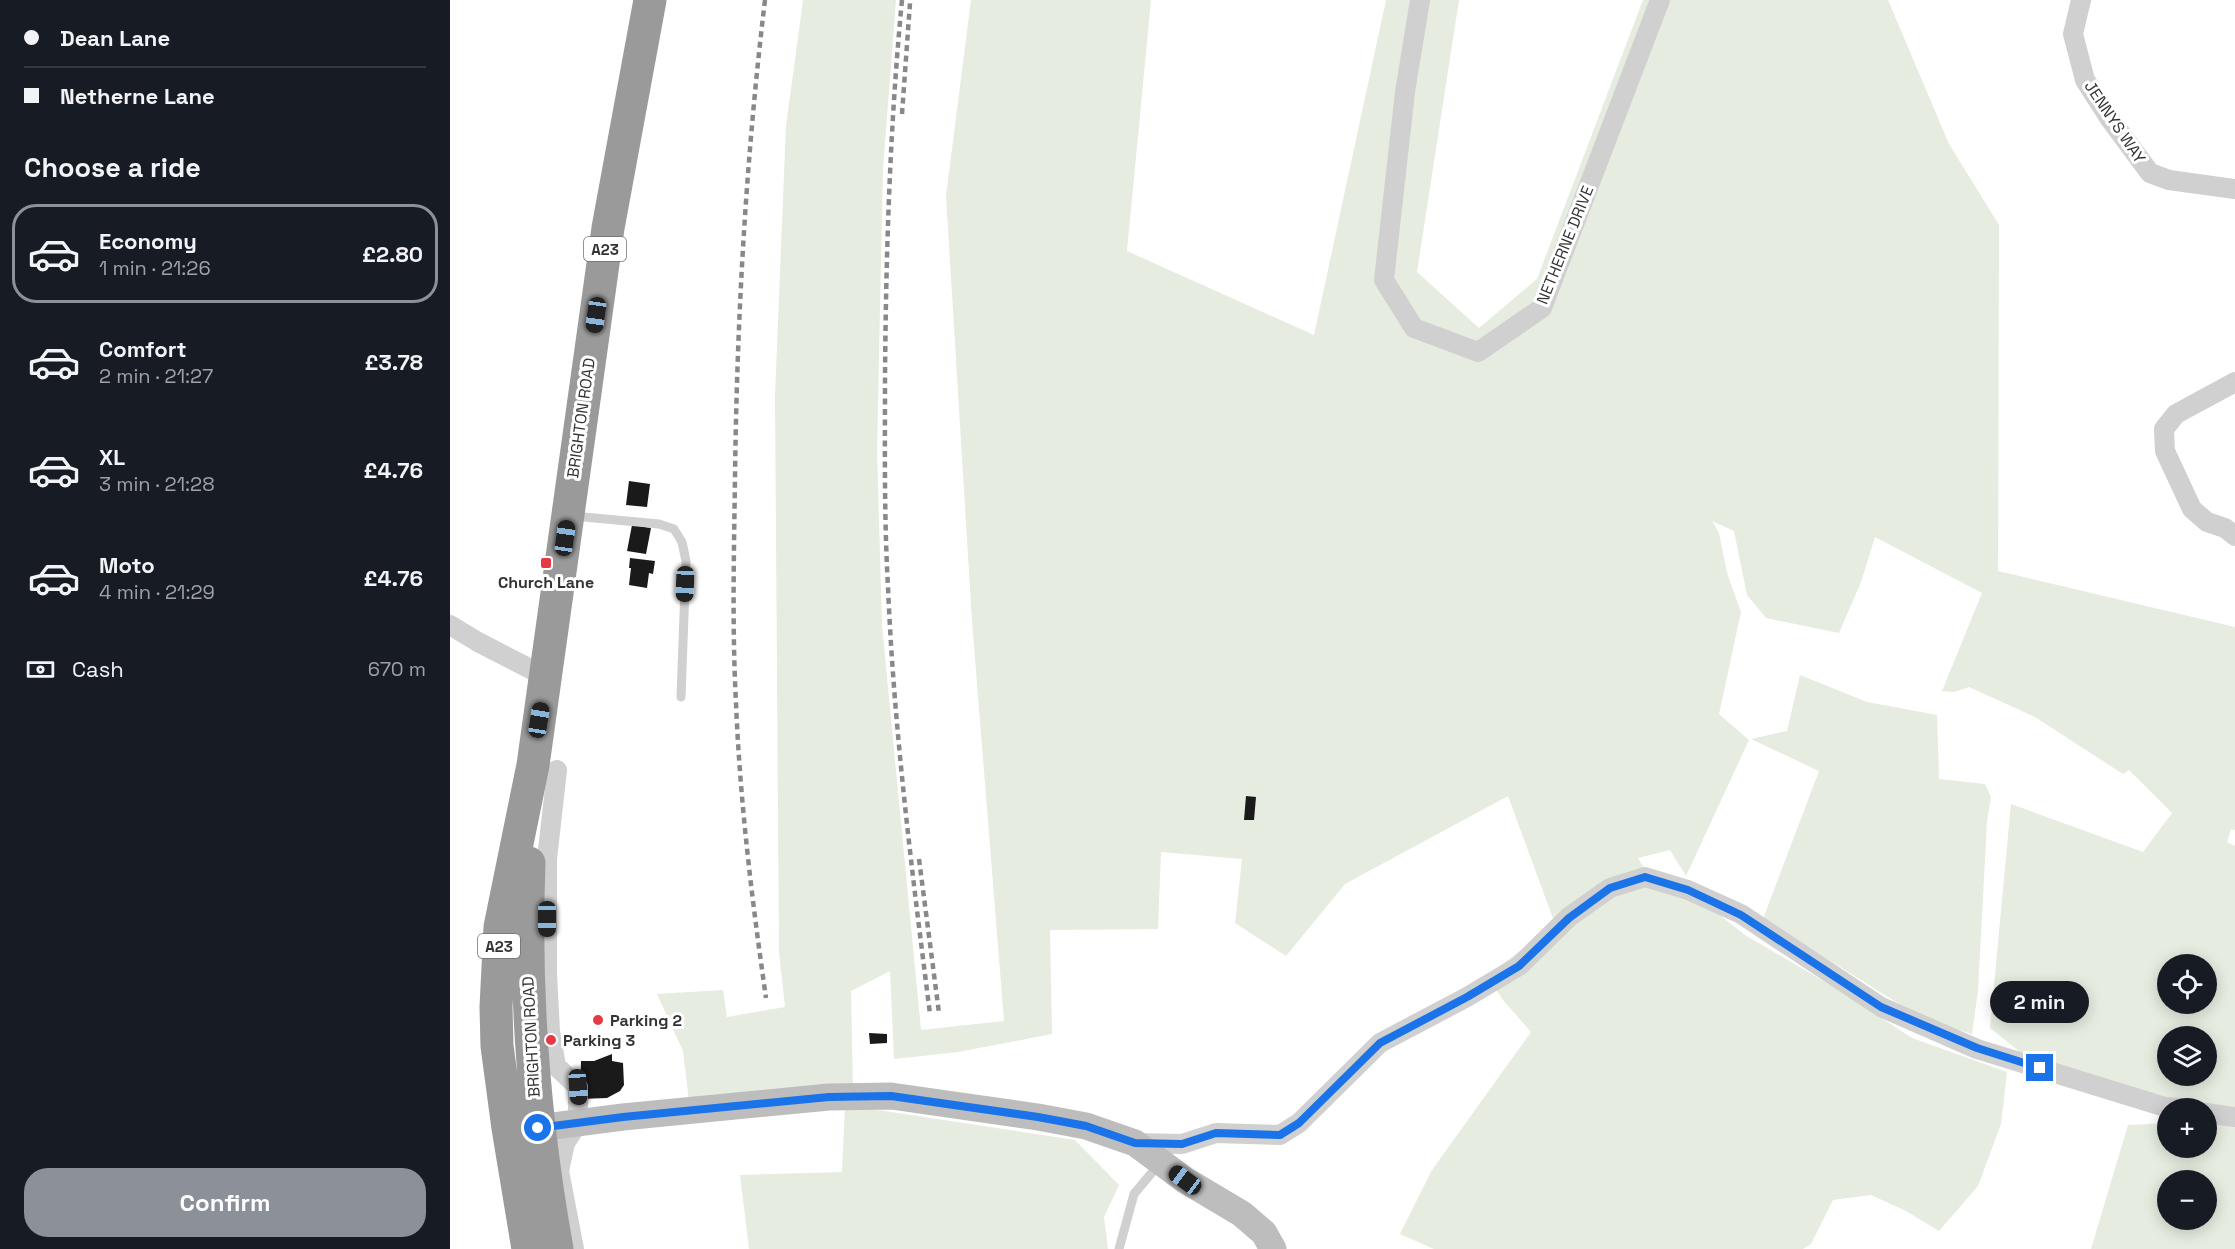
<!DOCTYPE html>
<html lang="en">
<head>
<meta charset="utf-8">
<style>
	:root { --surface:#171b24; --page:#20242c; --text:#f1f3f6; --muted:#9ea1a6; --line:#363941; --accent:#8c9099 }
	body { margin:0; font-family:"Space Grotesk",sans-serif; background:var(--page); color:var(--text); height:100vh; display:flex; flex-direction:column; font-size:22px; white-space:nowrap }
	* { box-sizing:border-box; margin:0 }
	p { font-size:20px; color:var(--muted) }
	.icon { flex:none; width:33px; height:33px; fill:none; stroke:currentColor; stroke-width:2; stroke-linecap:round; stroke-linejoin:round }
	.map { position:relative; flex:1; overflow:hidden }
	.sheet { display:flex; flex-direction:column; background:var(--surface); width:450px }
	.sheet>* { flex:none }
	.top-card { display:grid; align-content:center; height:132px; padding:0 24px; background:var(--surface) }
	.controls { position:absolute; left:1707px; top:954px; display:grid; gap:12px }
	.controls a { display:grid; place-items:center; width:60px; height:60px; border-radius:50%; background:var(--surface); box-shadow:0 3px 15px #0003; font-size:30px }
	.end { position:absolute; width:27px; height:27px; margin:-14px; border:8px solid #1a73e8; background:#fff; box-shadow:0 0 0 3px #fff }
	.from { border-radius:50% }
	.bubble { position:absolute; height:42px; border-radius:21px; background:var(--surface); box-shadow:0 3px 15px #0003; font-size:20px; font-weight:800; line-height:42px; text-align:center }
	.car { position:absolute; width:18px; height:36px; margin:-18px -9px; border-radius:8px; box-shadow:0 0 4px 2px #0007; background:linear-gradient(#222 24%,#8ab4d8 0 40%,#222 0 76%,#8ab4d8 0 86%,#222 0) }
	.top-card b { display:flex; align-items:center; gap:21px; height:57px; font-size:22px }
	.top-card b+b { border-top:2px solid var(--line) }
	.top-card i { width:15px; height:15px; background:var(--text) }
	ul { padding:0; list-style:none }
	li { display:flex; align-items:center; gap:18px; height:99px; margin:0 12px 9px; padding:0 12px; border:3px solid transparent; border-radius:24px }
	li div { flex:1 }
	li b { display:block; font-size:22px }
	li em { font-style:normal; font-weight:800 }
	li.active { border-color:var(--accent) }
	li>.icon { width:54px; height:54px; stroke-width:1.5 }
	h2 { padding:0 24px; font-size:27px; line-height:72px }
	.pay { display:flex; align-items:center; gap:15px; height:66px; padding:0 24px; font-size:22px }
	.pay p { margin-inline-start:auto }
	.action { display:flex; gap:12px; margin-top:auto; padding:12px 24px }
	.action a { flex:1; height:69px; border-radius:24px; background:var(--accent); color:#fff; font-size:24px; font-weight:800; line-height:69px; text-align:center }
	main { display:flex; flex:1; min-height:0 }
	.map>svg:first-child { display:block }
	.green { fill:#e6ecdf; fill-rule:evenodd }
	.building { fill:#1a1a1a }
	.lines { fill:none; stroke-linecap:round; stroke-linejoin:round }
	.lane { stroke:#d0d0d0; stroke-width:9 }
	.street { stroke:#d0d0d0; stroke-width:20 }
	.secondary { stroke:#bdbdbd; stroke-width:27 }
	.highway { stroke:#9a9a9a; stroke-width:33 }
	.rail { stroke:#888; stroke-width:4.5; stroke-dasharray:6 4.5; stroke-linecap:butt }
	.route { stroke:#1a73e8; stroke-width:8 }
	.poi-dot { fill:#e63946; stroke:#fff; stroke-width:2 }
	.labels { text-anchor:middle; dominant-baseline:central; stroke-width:6; stroke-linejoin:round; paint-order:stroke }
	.shield { fill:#fff; stroke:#707070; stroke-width:1.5 }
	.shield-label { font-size:15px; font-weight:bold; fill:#333 }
	.street-label { font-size:16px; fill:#333; stroke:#fff }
	.poi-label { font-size:16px; font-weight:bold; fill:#333; stroke:#fff; text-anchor:start }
</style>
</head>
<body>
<main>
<section class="sheet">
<div class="top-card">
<b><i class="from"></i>Dean Lane</b>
<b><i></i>Netherne Lane</b>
</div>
<h2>Choose a ride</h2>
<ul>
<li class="active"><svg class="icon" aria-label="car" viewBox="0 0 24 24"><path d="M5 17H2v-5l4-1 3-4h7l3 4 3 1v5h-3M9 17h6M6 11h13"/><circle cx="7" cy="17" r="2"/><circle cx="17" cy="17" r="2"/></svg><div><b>Economy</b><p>1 min · 21:26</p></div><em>£2.80</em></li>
<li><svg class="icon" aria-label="car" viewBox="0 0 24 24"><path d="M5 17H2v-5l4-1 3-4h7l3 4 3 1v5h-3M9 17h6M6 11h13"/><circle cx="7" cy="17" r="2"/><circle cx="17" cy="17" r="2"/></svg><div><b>Comfort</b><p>2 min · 21:27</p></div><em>£3.78</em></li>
<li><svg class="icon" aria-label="car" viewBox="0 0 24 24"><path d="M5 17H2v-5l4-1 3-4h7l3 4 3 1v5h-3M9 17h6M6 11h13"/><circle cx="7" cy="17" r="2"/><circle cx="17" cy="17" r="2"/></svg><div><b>XL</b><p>3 min · 21:28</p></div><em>£4.76</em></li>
<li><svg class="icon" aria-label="car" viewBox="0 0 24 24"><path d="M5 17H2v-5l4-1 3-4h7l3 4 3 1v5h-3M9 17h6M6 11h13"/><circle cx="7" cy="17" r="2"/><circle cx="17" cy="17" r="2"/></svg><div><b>Moto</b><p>4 min · 21:29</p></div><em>£4.76</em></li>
</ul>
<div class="pay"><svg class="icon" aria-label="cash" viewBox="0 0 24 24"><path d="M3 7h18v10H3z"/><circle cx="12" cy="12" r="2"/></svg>Cash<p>670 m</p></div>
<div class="action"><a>Confirm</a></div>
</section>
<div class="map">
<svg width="1785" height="1249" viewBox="0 0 1785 1249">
	<rect width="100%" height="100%" fill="#fff"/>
	<path class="green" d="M 353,0 L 446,0 L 433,169 L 427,451 L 432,625 L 471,1030 L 554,1021 L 522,621 L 496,196 L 521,0 L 701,0 L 677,251 L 864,335 L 936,0 L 1009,0 L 967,272 L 1029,328 L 1087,279 L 1193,0 L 1438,0 L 1499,144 L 1549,225 L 1548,571 L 1785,627 L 1785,830 L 1781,829 L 1777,842 L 1785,846 L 1785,1111 L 1715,1098 L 1570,1052 L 1540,1028 L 1561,804 L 1693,852 L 1722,813 L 1679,770 L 1673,774 L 1585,717 L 1519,687 L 1504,692 L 1492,691 L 1532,593 L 1425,537 L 1411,582 L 1389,633 L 1316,618 L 1297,595 L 1284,531 L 1262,521 L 1269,533 L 1277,573 L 1291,612 L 1269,714 L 1299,740 L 1236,876 L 1220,850 L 1188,858 L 1202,881 L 1243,894 L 1295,935 L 1387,989 L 1462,1038 L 1557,1072 L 1551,1124 L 1528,1186 L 1489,1231 L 1456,1211 L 1421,1195 L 1383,1200 L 1361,1244 L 1353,1249 L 984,1249 L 950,1234 L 982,1170 L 1081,1032 L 1053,1000 L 1037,976 L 1105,924 L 1058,796 L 895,884 L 836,956 L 785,923 L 792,859 L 711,852 L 708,929 L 600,930 L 602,1034 L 508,1052 L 444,1059 L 440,971 L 401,991 L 403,1091 L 239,1101 L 233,1051 L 207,994 L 273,990 L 277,1017 L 335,1007 L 329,952 L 325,395 L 336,126 ZM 1718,964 L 1756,964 L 1756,1004 L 1718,1004 ZM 1718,1036 L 1756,1036 L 1756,1076 L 1718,1076 Z
		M 1350,675 L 1417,702 L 1487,715 L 1489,779 L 1535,784 L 1541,797 L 1537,821 L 1528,991 L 1522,1034 L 1475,1020 L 1313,919 L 1369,771 L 1301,739 L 1337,731 Z
		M 395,1105 L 625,1140 L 669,1185 L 654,1217 L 658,1249 L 299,1249 L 290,1175 L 392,1172 Z
		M 1785,1120 L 1785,1249 L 1641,1249 L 1678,1125 L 1717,1123 L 1718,1148 L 1756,1148 L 1757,1121 ZM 1718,1180 L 1756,1180 L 1756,1220 L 1718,1220 Z"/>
	<path class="building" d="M 179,481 L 200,484 L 197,507 L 176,505 Z
		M 182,525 L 201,528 L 196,554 L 177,551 Z
		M 180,558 L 205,561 L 203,574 L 199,573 L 197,588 L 179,585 L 181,568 L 179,568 Z
		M 796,796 L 806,797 L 804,820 L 794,820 Z
		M 419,1033 L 437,1034 L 437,1043 L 420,1044 Z
		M 162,1054 L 162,1061 L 173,1063 L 174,1085 L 170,1091 L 157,1098 L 130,1099 L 131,1061 L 144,1061 Z"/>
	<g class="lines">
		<path class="lane" d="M 123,516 L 209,524 L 224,529 L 232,542 L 236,561 L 231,697
			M 669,1249 L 684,1194 L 709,1164"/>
		<path class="street" d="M 970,0 L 955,92 L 934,280 L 964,328 L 1028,352 L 1092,308 L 1210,0
			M 1631,0 L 1623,34 L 1635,80 L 1660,119 L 1700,173 L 1719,180 L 1785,189
			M 1785,382 L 1726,414 L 1714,429 L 1715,451 L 1742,509 L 1757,522 L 1775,528 L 1785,536
			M 0,625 L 28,642 L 96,677
			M 107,770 L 97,859 L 97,974 L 100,1031 L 106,1066 L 128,1087 L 128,1123 L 115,1143 L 109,1171 L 124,1249
			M 1756,1113 L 1785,1117
			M 685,1143 L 732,1144 L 766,1133 L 830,1135 L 849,1123 L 930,1043 L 1017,997 L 1069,966 L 1119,917 L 1160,888 L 1195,877 L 1238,890 L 1291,914 L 1431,1007 L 1527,1049 L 1715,1107 L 1728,1108"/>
		<path class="secondary" d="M 69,1128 L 88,1128 L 173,1117 L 379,1097 L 441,1096 L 588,1117 L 636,1126 L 685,1143 L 735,1180 L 792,1214 L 814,1233 L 823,1249"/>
		<path class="highway" d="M 79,863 C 74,993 84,1121 107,1249
			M 78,1249 L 58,1128 L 47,1046 L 46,1007 L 50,927 L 83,765 L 158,228 L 200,0"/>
		<path class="rail" d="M 315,0 C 296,158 287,317 285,477 C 284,552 282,627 286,703 C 290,802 302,900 316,998
			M 452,0 C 440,125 436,251 435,377 C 435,447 434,517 438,587 C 444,730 462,872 480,1014
			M 452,114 L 460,3
			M 469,859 L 489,1013"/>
	</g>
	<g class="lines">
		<path class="route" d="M 88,1128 L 173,1117 L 379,1097 L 441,1096 L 588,1117 L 636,1126 L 685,1143 L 732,1144 L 766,1133 L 830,1135 L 849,1123 L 930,1043 L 1017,997 L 1069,966 L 1119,918 L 1160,888 L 1195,877 L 1238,890 L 1291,915 L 1431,1007 L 1527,1048 L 1590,1068"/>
	</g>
	<g class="poi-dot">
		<rect x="90" y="557" width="12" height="12" rx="3"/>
		<circle cx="148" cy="1020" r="6"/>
		<circle cx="101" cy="1040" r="6"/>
	</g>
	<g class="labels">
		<g class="shield">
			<rect x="134" y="237" width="42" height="24" rx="4.5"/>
			<rect x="28" y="934" width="42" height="24" rx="4.5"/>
		</g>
		<g class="shield-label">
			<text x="155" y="249">A23</text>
			<text x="49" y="946">A23</text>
		</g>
		<g class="street-label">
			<text transform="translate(1665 122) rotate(56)">JENNYS WAY</text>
			<text transform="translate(1115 245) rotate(-68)">NETHERNE DRIVE</text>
			<text transform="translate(131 418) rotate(-82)">BRIGHTON ROAD</text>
			<text transform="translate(81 1037) rotate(-93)">BRIGHTON ROAD</text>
		</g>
		<g class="poi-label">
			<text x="96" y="582" text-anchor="middle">Church Lane</text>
			<text x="160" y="1020">Parking 2</text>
			<text x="113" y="1040">Parking 3</text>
		</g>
	</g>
</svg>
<div class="controls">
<a><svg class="icon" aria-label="locate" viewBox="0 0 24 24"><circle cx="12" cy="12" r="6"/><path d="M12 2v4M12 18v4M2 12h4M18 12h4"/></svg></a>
<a><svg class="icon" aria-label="layers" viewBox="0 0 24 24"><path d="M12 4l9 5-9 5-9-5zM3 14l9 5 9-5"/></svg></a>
<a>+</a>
<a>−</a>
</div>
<i class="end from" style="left:88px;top:1128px"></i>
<i class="end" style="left:1590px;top:1068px"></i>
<div class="bubble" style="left:1540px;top:981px;width:99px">2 min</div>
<i class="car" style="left:146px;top:315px;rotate:188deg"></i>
<i class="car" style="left:115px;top:538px;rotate:8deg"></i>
<i class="car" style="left:235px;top:584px;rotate:182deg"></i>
<i class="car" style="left:89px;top:720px;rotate:9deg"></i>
<i class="car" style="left:97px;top:919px;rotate:180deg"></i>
<i class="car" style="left:128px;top:1087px;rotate:176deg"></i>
<i class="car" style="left:735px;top:1180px;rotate:307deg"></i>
</div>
</main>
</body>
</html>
